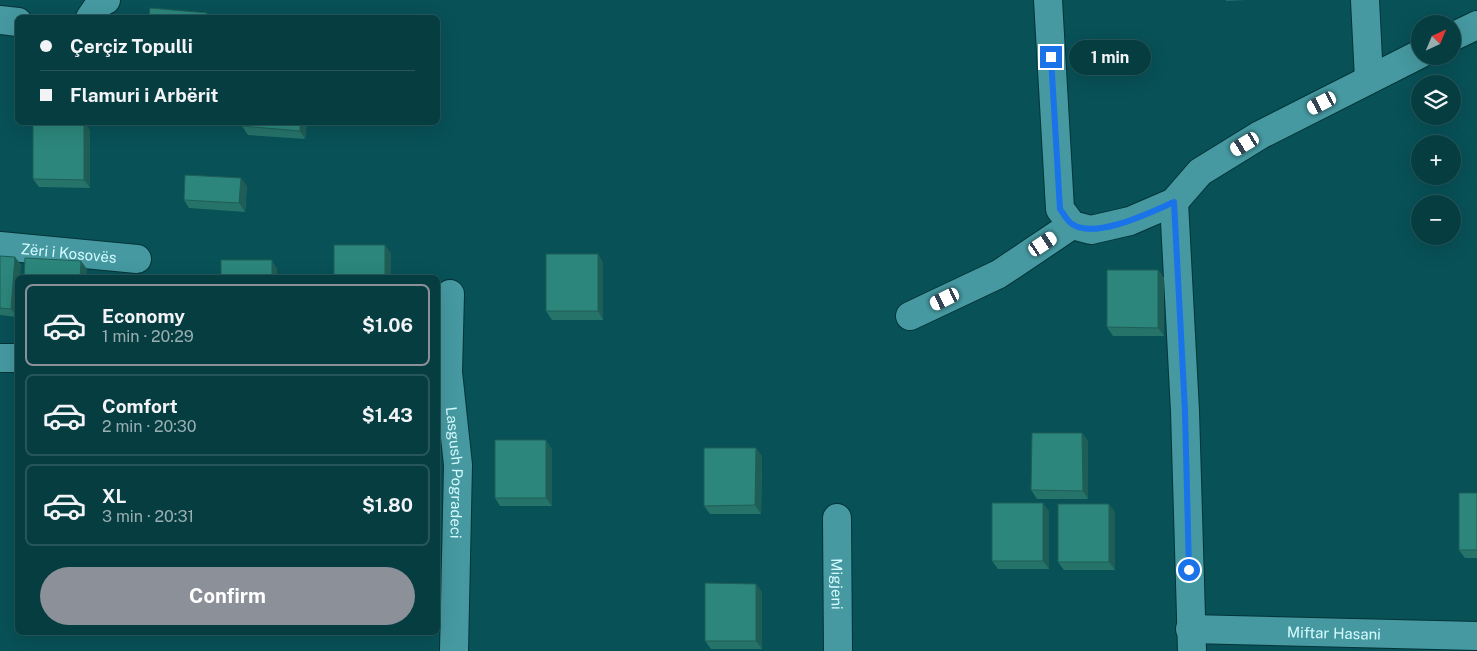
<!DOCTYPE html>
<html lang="en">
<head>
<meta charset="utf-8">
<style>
	:root { --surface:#063d41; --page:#14484c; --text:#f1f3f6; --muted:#98aeb1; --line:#27565a; --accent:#8c9099 }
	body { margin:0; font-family:"Public Sans",sans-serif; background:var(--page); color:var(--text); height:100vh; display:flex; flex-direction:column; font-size:19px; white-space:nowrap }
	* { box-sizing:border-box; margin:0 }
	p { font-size:16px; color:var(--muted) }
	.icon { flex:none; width:28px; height:28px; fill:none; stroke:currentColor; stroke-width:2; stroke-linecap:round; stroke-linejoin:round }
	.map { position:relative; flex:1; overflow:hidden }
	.drawer { position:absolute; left:15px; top:275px; width:425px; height:360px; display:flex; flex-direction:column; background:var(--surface); border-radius:8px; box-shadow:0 5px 20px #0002,0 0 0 1px var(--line) }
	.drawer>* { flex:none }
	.hud { position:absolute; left:15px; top:15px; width:425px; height:110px; border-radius:8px; box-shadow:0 5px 20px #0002,0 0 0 1px var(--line); display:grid; align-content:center; height:110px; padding:0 25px; background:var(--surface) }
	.needle { width:32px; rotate:44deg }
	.buttons { position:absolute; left:1411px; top:15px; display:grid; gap:10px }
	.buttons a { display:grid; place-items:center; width:50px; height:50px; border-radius:50%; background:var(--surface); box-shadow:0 5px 20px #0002,0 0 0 1px var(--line); font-size:25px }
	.end { position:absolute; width:22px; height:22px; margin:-11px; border:6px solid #1a73e8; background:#fff; box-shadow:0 0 0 2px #fff }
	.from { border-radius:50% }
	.bubble { position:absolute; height:35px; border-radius:18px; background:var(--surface); box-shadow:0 5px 20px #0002,0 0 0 1px var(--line); font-size:16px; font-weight:700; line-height:35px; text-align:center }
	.car { position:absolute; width:15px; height:30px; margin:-15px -8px; border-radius:6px; box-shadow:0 0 4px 1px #0007; background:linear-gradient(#fff 24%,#345 0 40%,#fff 0 76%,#345 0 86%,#fff 0) }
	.hud b { display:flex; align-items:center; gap:18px; height:48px; font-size:19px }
	.hud b+b { border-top:1px solid var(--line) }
	.hud i { width:12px; height:12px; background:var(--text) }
	ul { padding:9px 0 0; list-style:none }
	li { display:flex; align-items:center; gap:15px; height:82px; margin:0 10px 8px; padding:0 15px; border:2px solid var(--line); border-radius:8px }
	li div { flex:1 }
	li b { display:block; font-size:19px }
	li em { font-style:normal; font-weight:700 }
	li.current { border-color:var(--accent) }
	li>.icon { width:45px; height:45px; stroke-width:1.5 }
	.action { display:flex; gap:10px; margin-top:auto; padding:10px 25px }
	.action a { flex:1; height:58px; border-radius:30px; background:var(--accent); color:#fff; font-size:20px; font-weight:700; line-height:58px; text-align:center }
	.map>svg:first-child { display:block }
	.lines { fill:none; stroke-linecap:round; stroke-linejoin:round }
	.minor-casing { stroke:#033438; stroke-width:30 }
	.minor { stroke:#4699a1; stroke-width:28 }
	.wall { fill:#26736a }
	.shaded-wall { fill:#1f5e56 }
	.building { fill:#2c867b; stroke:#1f5e56 }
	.route { stroke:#1a73e8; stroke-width:6 }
	.labels { text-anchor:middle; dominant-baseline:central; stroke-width:4; stroke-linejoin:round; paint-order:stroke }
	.street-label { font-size:15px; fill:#d4fbff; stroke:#085157 }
</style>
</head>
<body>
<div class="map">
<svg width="1477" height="651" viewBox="0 0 1477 651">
	<rect width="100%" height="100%" fill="#085157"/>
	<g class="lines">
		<g class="minor-casing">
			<g id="minor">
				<path d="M 1048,0 L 1060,209 L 1072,225 L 1091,230 L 1130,221 L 1174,202 L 1200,172 L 1260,135 L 1420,54"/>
				<path d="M 1365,0 L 1369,79"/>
				<path d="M 90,18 L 101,2 L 106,0"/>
				<path d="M 0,20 L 18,22"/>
				<path d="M 1452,37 L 1477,25"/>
				<path d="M 1174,202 L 1185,411 L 1192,651"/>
				<path id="s1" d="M 0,246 L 137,259"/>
				<path id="s2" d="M 450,294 L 448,372 L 458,465 L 454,651"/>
				<path d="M 910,316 L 999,274 L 1072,225"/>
				<path d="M 0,358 L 18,358"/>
				<path id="s3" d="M 837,518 L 838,651"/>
				<path id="s4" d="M 1190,629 L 1477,636"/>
			</g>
		</g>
		<use href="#minor" class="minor"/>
	</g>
	<path class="wall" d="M 1226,0 L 1247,0 L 1226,1 Z
		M 242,122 L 307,122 L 305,139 L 248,135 L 242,126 Z
		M 90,130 L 90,188 L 39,187 L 33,179 Z
		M 247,186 L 245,212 L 189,208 L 184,200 Z
		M 0,256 L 15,257 L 21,265 L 18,278 L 17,317 L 0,315 Z
		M 603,262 L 603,320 L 552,320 L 546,311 Z
		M 1158,270 L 1164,278 L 1164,336 L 1113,336 L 1107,327 Z
		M 1082,433 L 1088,441 L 1088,499 L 1037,499 L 1031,490 Z
		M 552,449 L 552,506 L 500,506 L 495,498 Z
		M 762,456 L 761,514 L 710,514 L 704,506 Z
		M 1477,493 L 1477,558 L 1465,558 L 1459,550 Z
		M 1043,503 L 1049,512 L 1049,569 L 998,569 L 992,561 Z
		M 1115,512 L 1115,570 L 1064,570 L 1058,562 Z
		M 762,592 L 762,649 L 711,649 L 705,641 Z"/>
	<path class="shaded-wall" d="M 84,122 L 90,130 L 90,188 L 84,180 Z
		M 300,122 L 307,122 L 305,139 L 300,131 Z
		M 241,178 L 247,186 L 245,212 L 239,203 Z
		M 385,245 L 391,253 L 391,278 L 385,278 Z
		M 598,254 L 603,262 L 603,320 L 598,311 Z
		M 15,257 L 21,265 L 20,278 L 18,278 L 17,317 L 11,309 Z
		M 272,260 L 277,269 L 277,278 L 272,278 Z
		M 81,261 L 87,269 L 86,278 L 80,278 Z
		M 1158,270 L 1164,278 L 1164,336 L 1158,328 Z
		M 1082,433 L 1088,441 L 1088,499 L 1083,491 Z
		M 546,440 L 552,449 L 552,506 L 546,498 Z
		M 756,448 L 762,456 L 761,514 L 755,505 Z
		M 1043,503 L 1049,512 L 1049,569 L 1043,561 Z
		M 1109,504 L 1115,512 L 1115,570 L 1109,562 Z
		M 756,584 L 762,592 L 762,649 L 756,641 Z"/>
	<path class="building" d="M 150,8 L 207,13 L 207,18 L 149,18 Z
		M 33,122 L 84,122 L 84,180 L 33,179 Z
		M 242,122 L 300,122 L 300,131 L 242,126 Z
		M 185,175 L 241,178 L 239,203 L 184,200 Z
		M 334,245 L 385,245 L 385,278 L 334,278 Z
		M 546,254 L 598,254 L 598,311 L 546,311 Z
		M 0,256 L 15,257 L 11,309 L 0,308 Z
		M 25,258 L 81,261 L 80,278 L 24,278 Z
		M 221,260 L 272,260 L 272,278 L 221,278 Z
		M 1107,270 L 1158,270 L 1158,328 L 1107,327 Z
		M 1032,433 L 1082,433 L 1083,491 L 1031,490 Z
		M 495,440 L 546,440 L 546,498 L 495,498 Z
		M 704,448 L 756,448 L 755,505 L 704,506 Z
		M 1459,493 L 1477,493 L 1477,550 L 1459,550 Z
		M 992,503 L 1043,503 L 1043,561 L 992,561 Z
		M 1058,504 L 1109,504 L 1109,562 L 1058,562 Z
		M 705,583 L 756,584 L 756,641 L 705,641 Z"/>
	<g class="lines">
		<path class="route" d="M 1051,57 L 1060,209 C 1063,213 1067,221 1072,224 C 1095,240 1151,212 1174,202 L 1185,411 L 1189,570"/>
	</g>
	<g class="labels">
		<g class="street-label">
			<text stroke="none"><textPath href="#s1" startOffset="69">Zëri i Kosovës</textPath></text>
			<text stroke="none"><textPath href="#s2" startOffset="179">Lasgush Pogradeci</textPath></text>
			<text stroke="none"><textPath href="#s3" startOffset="66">Migjeni</textPath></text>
			<text stroke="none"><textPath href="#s4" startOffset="144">Miftar Hasani</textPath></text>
		</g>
	</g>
</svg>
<div class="buttons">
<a><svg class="needle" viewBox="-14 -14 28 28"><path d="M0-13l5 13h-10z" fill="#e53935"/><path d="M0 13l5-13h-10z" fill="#98aeb1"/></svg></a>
<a><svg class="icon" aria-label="layers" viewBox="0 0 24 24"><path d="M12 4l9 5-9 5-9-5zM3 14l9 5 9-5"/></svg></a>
<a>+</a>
<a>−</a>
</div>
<i class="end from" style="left:1189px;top:570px"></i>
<i class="end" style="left:1051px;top:57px"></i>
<div class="bubble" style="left:1069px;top:40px;width:82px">1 min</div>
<i class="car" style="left:1322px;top:103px;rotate:243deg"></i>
<i class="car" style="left:1245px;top:144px;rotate:239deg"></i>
<i class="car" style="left:1043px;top:244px;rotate:56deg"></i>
<i class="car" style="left:945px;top:299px;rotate:244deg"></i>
<div class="hud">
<b><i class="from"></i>Çerçiz Topulli</b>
<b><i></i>Flamuri i Arbërit</b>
</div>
<section class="drawer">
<ul>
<li class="current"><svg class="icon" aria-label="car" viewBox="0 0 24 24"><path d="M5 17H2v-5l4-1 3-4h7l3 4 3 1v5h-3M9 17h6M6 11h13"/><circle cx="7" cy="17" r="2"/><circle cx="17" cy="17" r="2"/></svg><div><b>Economy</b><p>1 min · 20:29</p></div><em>$1.06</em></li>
<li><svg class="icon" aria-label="car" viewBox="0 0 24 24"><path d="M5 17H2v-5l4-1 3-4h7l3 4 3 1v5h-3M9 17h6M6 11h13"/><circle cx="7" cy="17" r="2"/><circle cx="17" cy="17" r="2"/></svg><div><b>Comfort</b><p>2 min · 20:30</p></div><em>$1.43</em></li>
<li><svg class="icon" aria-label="car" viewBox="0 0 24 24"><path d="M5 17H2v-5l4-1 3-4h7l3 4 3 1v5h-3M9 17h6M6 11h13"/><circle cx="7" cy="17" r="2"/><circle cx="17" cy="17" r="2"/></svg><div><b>XL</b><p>3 min · 20:31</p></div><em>$1.80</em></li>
</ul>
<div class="action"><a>Confirm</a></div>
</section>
</div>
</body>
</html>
